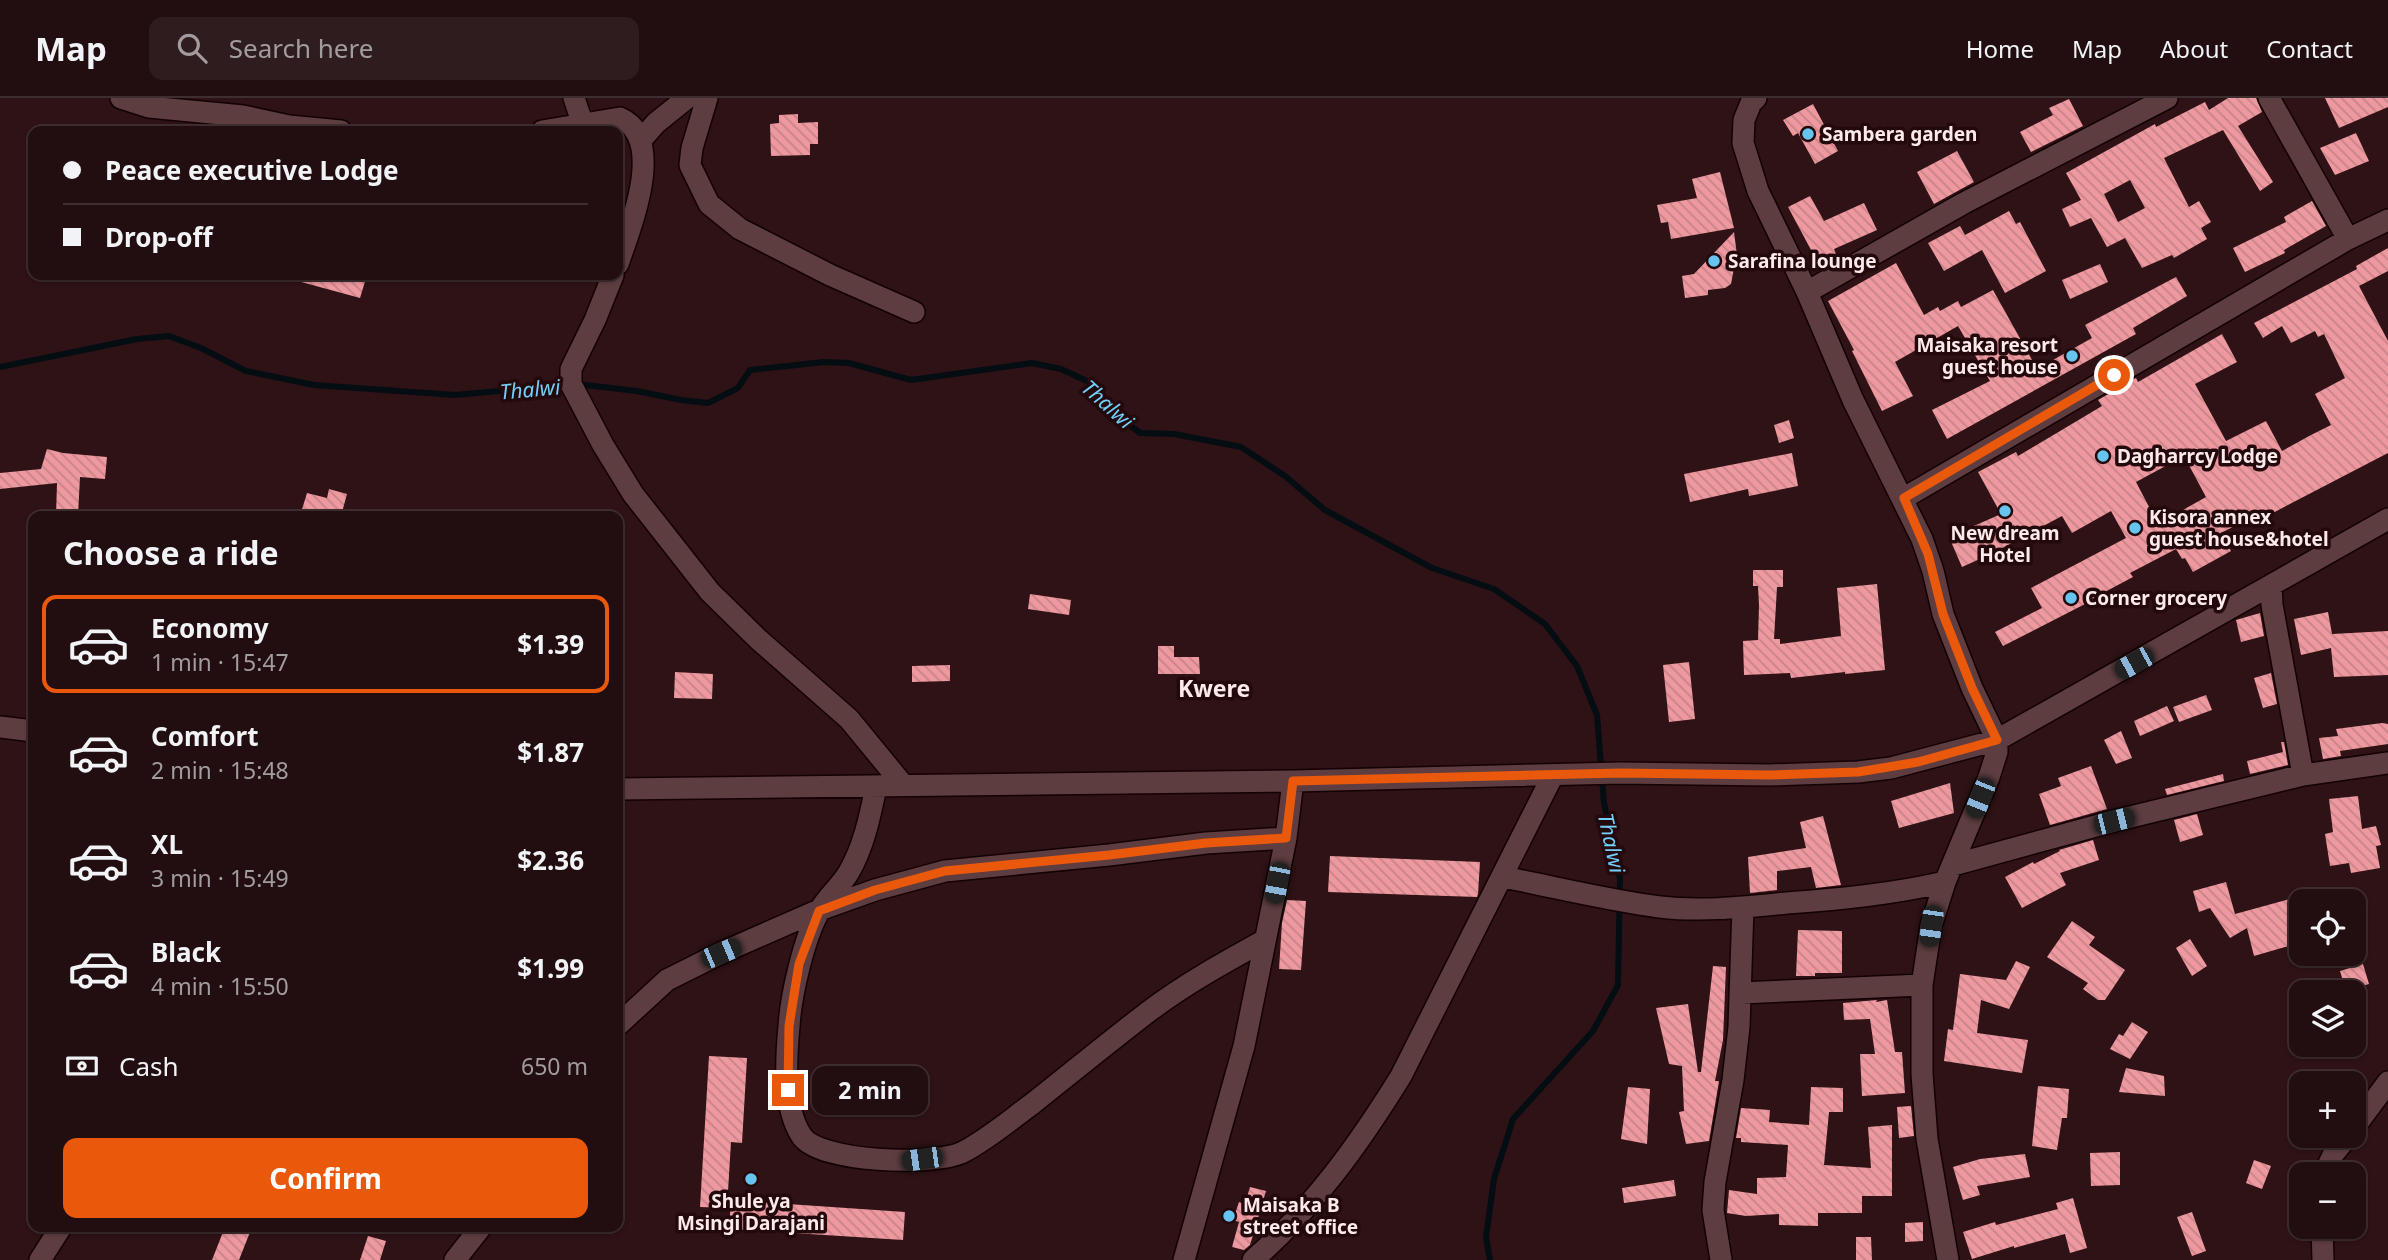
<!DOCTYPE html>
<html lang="en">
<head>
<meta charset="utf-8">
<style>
	:root { --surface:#220e10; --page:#2e1c1e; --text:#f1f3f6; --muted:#a29c9f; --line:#3f2e30; --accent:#ea580c }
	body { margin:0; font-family:"Noto Sans",sans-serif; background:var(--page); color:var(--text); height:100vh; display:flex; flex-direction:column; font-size:26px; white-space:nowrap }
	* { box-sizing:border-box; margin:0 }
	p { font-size:23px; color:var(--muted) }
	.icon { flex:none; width:38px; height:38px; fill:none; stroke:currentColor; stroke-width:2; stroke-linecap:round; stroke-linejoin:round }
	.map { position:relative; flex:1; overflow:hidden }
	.panel { position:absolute; left:28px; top:413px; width:595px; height:721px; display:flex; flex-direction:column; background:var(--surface); border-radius:14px; box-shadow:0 2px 5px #0004,0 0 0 2px var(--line) }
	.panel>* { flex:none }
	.top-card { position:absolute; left:28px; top:28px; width:595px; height:154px; border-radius:14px; box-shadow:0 2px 5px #0004,0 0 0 2px var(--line); display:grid; align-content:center; height:154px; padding:0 35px; background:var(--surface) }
	.controls { position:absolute; left:2289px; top:791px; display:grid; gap:14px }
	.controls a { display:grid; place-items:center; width:77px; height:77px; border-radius:14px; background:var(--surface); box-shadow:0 2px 5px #0004,0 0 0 2px var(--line); font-size:35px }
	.end { position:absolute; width:32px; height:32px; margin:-16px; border:9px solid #ea580c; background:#fff; box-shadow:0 0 0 4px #fff }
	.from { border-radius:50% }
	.bubble { position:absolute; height:49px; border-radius:14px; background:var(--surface); box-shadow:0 2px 5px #0004,0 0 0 2px var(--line); font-size:23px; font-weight:700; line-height:49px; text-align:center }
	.car { position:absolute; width:21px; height:42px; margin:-21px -10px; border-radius:9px; box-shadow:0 0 5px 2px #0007; background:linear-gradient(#222 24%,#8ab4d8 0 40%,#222 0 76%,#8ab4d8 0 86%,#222 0) }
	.top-card b { display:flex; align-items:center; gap:24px; height:66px; font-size:26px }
	.top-card b+b { border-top:2px solid var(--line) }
	.top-card i { width:18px; height:18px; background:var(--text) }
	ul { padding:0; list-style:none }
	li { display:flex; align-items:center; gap:21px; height:98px; margin:0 14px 10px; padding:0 21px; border:4px solid transparent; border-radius:14px }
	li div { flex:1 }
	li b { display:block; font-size:26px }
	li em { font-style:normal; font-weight:700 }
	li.on { border-color:var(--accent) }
	li>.icon { width:63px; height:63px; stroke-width:1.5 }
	h2 { padding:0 35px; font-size:32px; line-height:84px }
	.pay { display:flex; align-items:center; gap:18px; height:77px; padding:0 35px; font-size:26px }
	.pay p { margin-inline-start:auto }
	.action { display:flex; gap:14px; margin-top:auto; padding:14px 35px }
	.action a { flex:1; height:80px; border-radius:14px; background:var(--accent); color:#fff; font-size:28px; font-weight:700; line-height:80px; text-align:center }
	header { display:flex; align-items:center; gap:42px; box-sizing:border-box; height:98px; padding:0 35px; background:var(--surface); border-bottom:2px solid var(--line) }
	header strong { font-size:33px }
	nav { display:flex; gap:38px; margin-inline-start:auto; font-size:24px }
	.search { width:490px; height:63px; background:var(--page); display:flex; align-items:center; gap:18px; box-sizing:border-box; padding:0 24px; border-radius:14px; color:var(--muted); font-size:26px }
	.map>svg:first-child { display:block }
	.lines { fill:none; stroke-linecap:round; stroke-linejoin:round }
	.stream { stroke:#030d12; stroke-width:6 }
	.building { fill:url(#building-back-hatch); fill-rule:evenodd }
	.minor-casing { stroke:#140103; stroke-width:24 }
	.minor { stroke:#5d3d40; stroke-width:21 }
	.route { stroke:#ea580c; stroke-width:9 }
	.poi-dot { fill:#66c4ef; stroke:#23090c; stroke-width:2.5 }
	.labels { text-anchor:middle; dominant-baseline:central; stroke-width:7; stroke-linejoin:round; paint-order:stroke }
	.poi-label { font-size:19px; font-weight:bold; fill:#fde9ea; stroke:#23090c; text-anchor:start }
	.water-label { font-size:21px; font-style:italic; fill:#72cff9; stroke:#23090c }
	.quarter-label { font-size:23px; font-weight:bold; fill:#fde9ea; stroke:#23090c }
</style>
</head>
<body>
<header>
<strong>Map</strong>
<div class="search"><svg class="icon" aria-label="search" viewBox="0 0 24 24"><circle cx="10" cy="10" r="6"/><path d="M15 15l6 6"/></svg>Search here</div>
<nav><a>Home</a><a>Map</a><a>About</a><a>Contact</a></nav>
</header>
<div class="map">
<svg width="2388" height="1162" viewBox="0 0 2388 1162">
	<defs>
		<pattern id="building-back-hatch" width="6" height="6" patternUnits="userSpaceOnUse" patternTransform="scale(1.75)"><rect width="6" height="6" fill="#ee989f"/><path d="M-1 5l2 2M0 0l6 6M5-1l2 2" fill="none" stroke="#c68489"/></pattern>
	</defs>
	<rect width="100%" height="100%" fill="#2e1215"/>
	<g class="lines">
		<path class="stream" d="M 0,269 L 137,241 L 169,238 L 201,250 L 246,273 L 314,287 L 455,297 L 566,287
			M 577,286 L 637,293 L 681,302 L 708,305 L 738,290 L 750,272 L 824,264 L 849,265 L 911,282 L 1032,265 L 1061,271 L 1089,284 L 1110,312 L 1140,335 L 1174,336 L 1241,349 L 1285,378 L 1325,412 L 1432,470 L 1494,491 L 1545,526 L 1577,568 L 1597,617 L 1604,705 L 1620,781 L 1618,887 L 1593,933 L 1513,1021 L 1494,1081 L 1486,1139 L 1490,1162"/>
	</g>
	<path class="building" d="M 2228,0 L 2256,0 L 2262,14 L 2238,28 L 2273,84 L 2260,93 L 2223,32 L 2164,60 L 2189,109 L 2199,103 L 2211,124 L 2201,130 L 2207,141 L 2174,160 L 2172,157 L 2142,170 L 2125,140 L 2107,149 L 2091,120 L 2070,129 L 2062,111 L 2081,102 L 2066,75 L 2155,26 L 2156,29 L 2205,4 L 2209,12 ZM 2130,82 L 2145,110 L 2118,124 L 2104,96 Z
		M 2325,0 L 2388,0 L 2388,9 L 2339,30 Z
		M 2069,1 L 2083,28 L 2031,54 L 2020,34 L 2053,17 L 2049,10 Z
		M 1813,6 L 1838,53 L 1815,66 L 1798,35 L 1793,38 L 1783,22 Z
		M 798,16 L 798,25 L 818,24 L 818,46 L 810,46 L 810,57 L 771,58 L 770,26 L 779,25 L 779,17 Z
		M 2356,35 L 2369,63 L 2335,77 L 2320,50 Z
		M 1957,53 L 1974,84 L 1934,106 L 1917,74 Z
		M 1720,74 L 1734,130 L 1671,141 L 1668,124 L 1661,125 L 1657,107 L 1697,100 L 1692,81 Z
		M 1810,98 L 1824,123 L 1864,105 L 1877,132 L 1834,151 L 1836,156 L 1818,165 L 1788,109 Z
		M 2312,103 L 2326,128 L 2284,152 L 2285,155 L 2245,174 L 2233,150 L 2286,124 L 2284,119 Z
		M 2009,113 L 2016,126 L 2020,124 L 2046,173 L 2005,195 L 1982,152 L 1944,173 L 1928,145 L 1960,128 L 1965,137 Z
		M 1734,134 L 1738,165 L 1735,165 L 1731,186 L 1725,190 L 1708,192 L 1708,197 L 1685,200 L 1682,178 L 1694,176 Z
		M 2388,150 L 2388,173 L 2359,188 L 2388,243 L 2388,355 L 2267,418 L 2264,413 L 2221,435 L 2231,453 L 2193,474 L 2185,460 L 2182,461 L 2176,451 L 2130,475 L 2133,479 L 2086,504 L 2087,505 L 2003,548 L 1995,534 L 2042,510 L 2031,490 L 2126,440 L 2111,413 L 2072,435 L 2062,418 L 1991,456 L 1962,469 L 1949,439 L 2001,416 L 1978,374 L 2016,354 L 2018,358 L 2102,308 L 2098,302 L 2136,280 L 2138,284 L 2222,236 L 2237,264 L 2195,286 L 2226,343 L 2266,323 L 2282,353 L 2311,337 L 2331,327 L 2315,296 L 2345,280 L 2324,236 L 2318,239 L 2315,233 L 2291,245 L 2282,228 L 2263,240 L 2254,225 L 2357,171 L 2356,168 ZM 2184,358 L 2206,399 L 2158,426 L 2136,384 Z
		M 1896,165 L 1924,217 L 1938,209 L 1940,213 L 1958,203 L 1961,209 L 1993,192 L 2037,271 L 2092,240 L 2085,227 L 2176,179 L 2187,198 L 2133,230 L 2136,236 L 1947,341 L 1932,312 L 1990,283 L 1958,228 L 1895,264 L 1913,298 L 1882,313 L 1852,253 L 1854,252 L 1828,203 Z
		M 2100,166 L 2108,184 L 2070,201 L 2062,182 Z
		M 295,177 L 367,177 L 360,200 L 294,182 Z
		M 1789,322 L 1794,340 L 1779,345 L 1774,327 Z
		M 47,351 L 63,355 L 107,359 L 105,381 L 80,379 L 78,418 L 56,418 L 57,385 L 0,391 L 0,375 L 41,371 Z
		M 1792,355 L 1798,388 L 1749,398 L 1748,391 L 1690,404 L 1684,376 Z
		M 329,391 L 347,396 L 341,418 L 300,418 L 307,395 L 327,400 Z
		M 1753,472 L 1783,472 L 1783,489 L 1777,489 L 1774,541 L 1780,541 L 1780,546 L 1841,538 L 1837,490 L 1877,486 L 1885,572 L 1845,576 L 1845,574 L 1791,580 L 1790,575 L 1744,577 L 1743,543 L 1758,542 L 1759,507 L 1758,488 L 1753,488 Z
		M 1030,496 L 1071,502 L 1069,517 L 1028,511 Z
		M 2328,514 L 2332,536 L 2388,533 L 2388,577 L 2334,579 L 2331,550 L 2301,557 L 2294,521 Z
		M 2260,515 L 2264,538 L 2241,544 L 2236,522 Z
		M 1158,548 L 1174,548 L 1174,559 L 1199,559 L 1200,576 L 1158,576 Z
		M 1689,564 L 1695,621 L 1669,624 L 1663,567 Z
		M 950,567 L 950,583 L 912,584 L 912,568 Z
		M 675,574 L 713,576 L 712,601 L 674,600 Z
		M 2271,575 L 2277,606 L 2263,610 L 2254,580 Z
		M 2206,597 L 2212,612 L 2179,624 L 2173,609 Z
		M 2167,608 L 2174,623 L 2140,638 L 2134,623 Z
		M 2382,625 L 2388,626 L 2388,646 L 2340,653 L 2341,658 L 2323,661 L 2319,640 L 2338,638 L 2336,631 Z
		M 2121,633 L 2132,660 L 2116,666 L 2104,642 Z
		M 2281,644 L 2284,644 L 2288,667 L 2250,676 L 2247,663 L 2283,654 Z
		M 2091,668 L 2107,711 L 2050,727 L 2039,696 L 2061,688 L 2058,680 Z
		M 2223,676 L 2224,683 L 2167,697 L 2165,691 Z
		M 1950,685 L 1954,715 L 1899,730 L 1891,703 Z
		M 2358,698 L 2362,731 L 2376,728 L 2381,747 L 2376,748 L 2380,770 L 2351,775 L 2349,765 L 2330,768 L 2325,736 L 2333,734 L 2329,701 Z
		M 2197,716 L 2203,737 L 2180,744 L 2174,722 Z
		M 1823,718 L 1841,787 L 1816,790 L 1811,769 L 1777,773 L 1777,792 L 1750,795 L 1748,759 L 1806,750 L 1800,724 Z
		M 2093,742 L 2099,762 L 2060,775 L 2066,787 L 2022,810 L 2005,779 L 2033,764 L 2034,766 L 2060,753 L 2059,752 Z
		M 1330,758 L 1480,764 L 1478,796 L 1477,799 L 1328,794 Z
		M 2226,784 L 2235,816 L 2301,798 L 2301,819 L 2298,819 L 2301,848 L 2285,849 L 2254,858 L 2247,830 L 2230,840 L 2210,810 L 2199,814 L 2193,793 Z
		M 1287,802 L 1306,803 L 1301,872 L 1279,871 L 1282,825 Z
		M 2072,823 L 2095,839 L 2089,847 L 2125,872 L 2105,902 L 2098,902 L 2083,891 L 2088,885 L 2047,859 Z
		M 1798,832 L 1842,833 L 1842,875 L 1815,875 L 1815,878 L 1796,878 Z
		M 2190,841 L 2207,868 L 2192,878 L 2176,850 Z
		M 2016,863 L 2030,869 L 2009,911 L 1981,902 L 1977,935 L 2028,942 L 2022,975 L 1944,963 L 1948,931 L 1953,932 L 1960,876 L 2006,882 Z
		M 2363,866 L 2369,886 L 2346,893 L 2340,873 Z
		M 1713,868 L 1726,869 L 1723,942 L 1715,983 L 1719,983 L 1709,1043 L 1686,1046 L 1679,1014 L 1684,1013 L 1682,968 L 1669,966 L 1656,910 L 1688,906 L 1698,974 L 1701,974 Z
		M 1877,902 L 1876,904 L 1887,902 L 1895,954 L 1902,954 L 1905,995 L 1862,998 L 1860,956 L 1875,956 L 1870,921 L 1844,922 L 1843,905 Z
		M 2132,924 L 2148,934 L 2130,961 L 2110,951 L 2119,936 L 2123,938 Z
		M 709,958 L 747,960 L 742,1045 L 731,1044 L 727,1110 L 700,1109 Z
		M 2126,970 L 2164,978 L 2165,998 L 2119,994 Z
		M 2038,988 L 2069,991 L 2067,1020 L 2062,1020 L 2057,1052 L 2032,1048 Z
		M 1628,989 L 1650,991 L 1647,1046 L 1621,1041 Z
		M 1811,989 L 1843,990 L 1843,1014 L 1829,1014 L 1824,1067 L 1871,1070 L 1868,1029 L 1892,1027 L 1892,1098 L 1862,1098 L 1862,1115 L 1818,1115 L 1818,1128 L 1779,1127 L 1779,1116 L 1746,1118 L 1727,1115 L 1729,1092 L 1757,1096 L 1757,1080 L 1786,1079 L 1788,1047 L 1741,1044 L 1741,1040 L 1736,1040 L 1741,1010 L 1770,1012 L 1769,1024 L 1809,1027 Z
		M 1911,1008 L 1914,1038 L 1899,1040 L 1897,1009 Z
		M 2120,1054 L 2120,1087 L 2091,1088 L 2090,1055 Z
		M 2025,1056 L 2030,1079 L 1977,1088 L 1980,1097 L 1963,1102 L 1953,1069 L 1980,1061 Z
		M 2254,1062 L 2271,1068 L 2262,1091 L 2246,1085 Z
		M 1674,1082 L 1676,1098 L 1624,1105 L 1622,1090 Z
		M 1250,1089 L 1266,1093 L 1250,1147 L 1244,1152 L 1232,1149 L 1239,1124 L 1233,1122 L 1239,1104 L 1245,1106 Z
		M 2073,1100 L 2087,1150 L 2070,1155 L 2065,1136 L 2014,1150 L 2014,1148 L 1972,1161 L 1963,1134 L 1995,1124 L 1996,1127 L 2058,1111 L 2056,1105 Z
		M 731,1102 L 905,1114 L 903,1142 L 729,1131 Z
		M 2192,1114 L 2206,1153 L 2192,1158 L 2177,1119 Z
		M 1923,1124 L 1923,1143 L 1905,1144 L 1905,1125 Z
		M 225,1129 L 252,1129 L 239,1162 L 212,1162 Z
		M 368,1138 L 386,1143 L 380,1162 L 360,1162 Z
		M 1856,1139 L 1871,1139 L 1872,1162 L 1856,1162 Z"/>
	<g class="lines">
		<g class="minor-casing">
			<path id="minor" d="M 121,0 L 149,9 L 243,18 L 289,28 L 341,33
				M 574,0 L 583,27
				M 707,0 L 692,50 L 690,67 L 709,106 L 740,131 L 830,177 L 914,214
				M 1756,0 L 1751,5 L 1744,22 L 1743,45 L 1758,93 L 1807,194 L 1853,302 L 1922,441 L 1933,473 L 1943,516 L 1972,590 L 1997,642 L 1997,654 L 1989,679 L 1945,784 L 1931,828 L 1922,887 L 1922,976 L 1927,1041 L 1948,1162
				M 2269,0 L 2348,141
				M 542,33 L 620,20 C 667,41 630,130 618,166
				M 641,42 L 656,25 L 687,0
				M 613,177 L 595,222 L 571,271 L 571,286 L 603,347 L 633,396 L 710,494 L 759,542 L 849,621 L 904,688
				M 1807,194 L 1964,105 L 2167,0
				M 1904,400 L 2348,141 L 2388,122
				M 2271,487 L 2272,507 L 2303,677
				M 0,629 L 33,633
				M 876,689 C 870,718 864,748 849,774 C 841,788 828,798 820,812 C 804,839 791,897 789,928 C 786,960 783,1009 801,1037 C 817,1065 936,1068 963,1054 C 988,1041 1010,1022 1032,1006 C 1071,975 1109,944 1148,914 C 1185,886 1225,864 1265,842
				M 618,691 L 1293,683 L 1621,675 L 1769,677 L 1858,674 L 1891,670 L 1997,642 L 2388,421
				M 1953,767 L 2114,723 L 2303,677 L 2388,665
				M 1503,779 C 1555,789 1607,802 1660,809 C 1702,814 1745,809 1787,805 C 1841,801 1893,796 1945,784
				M 1741,895 L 1922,887
				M 618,927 L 667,882 L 721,855 L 819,812 L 875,792 L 945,773 L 1109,757 L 1206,745 L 1286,740
				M 2354,1030 L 2388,984
				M 2324,1076 L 2334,1055 L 2348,1038
				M 2322,1129 L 2323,1162
				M 40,1162 L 61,1129
				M 455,1162 L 481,1129
				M 1184,1162 L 1244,948 L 1286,740 L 1293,683
				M 1253,1162 C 1314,1109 1359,1046 1401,978 L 1553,677
				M 1721,1162 L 1713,1112 L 1715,1084 L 1733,982 L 1739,929 L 1743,809"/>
		</g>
		<use href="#minor" class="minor"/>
	</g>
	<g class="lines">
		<path class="route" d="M 788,992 L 789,928 L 799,866 L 819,813 L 875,792 L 945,773 L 1109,757 L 1206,745 L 1286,740 L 1293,683 L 1621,675 L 1769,677 L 1858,674 L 1918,664 L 1997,642 L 1972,590 L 1943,516 L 1928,456 L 1904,400 L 2114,277"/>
	</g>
	<g class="poi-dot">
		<circle cx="1808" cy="36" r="7"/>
		<circle cx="1714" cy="163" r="7"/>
		<circle cx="2072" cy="258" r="7"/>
		<circle cx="2103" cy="358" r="7"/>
		<circle cx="2005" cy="413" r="7"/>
		<circle cx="2135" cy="430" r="7"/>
		<circle cx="2071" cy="500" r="7"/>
		<circle cx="751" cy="1081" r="7"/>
		<circle cx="1229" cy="1118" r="7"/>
	</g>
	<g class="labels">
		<g class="poi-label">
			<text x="1822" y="36">Sambera garden</text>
			<text x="1728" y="163">Sarafina lounge</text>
			<text x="2058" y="247" text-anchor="end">Maisaka resort<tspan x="2058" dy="22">guest house</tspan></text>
			<text x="2117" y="358">Dagharrcy Lodge</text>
			<text x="2149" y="419">Kisora annex<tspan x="2149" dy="22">guest house&amp;hotel</tspan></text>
			<text x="2005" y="435" text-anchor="middle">New dream<tspan x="2005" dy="22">Hotel</tspan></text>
			<text x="2085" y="500">Corner grocery</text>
			<text x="751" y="1103" text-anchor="middle">Shule ya<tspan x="751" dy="22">Msingi Darajani</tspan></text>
			<text x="1243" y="1107">Maisaka B<tspan x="1243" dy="22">street office</tspan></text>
		</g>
		<g class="water-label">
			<text transform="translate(530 291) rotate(-5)">Thalwi</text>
			<text transform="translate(1108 306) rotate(42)">Thalwi</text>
			<text transform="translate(1612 745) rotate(78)">Thalwi</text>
		</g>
		<g class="quarter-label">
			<text x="1214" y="590">Kwere</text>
		</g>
	</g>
</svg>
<div class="controls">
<a><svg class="icon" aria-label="locate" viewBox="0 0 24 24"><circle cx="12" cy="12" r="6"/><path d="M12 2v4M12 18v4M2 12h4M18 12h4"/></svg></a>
<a><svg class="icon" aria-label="layers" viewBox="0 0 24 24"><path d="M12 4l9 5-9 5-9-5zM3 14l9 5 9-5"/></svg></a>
<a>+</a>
<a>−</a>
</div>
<i class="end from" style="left:2114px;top:277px"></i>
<i class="end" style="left:788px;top:992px"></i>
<div class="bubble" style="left:812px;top:968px;width:116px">2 min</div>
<i class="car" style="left:2134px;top:565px;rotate:241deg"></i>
<i class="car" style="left:1980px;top:700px;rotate:202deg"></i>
<i class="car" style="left:2114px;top:723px;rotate:76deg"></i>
<i class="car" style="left:1277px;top:785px;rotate:191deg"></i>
<i class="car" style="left:1931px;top:828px;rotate:188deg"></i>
<i class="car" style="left:721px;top:855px;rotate:67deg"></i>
<i class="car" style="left:922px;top:1061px;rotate:262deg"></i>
<div class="top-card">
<b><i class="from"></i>Peace executive Lodge</b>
<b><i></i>Drop-off</b>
</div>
<section class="panel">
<h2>Choose a ride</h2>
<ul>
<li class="on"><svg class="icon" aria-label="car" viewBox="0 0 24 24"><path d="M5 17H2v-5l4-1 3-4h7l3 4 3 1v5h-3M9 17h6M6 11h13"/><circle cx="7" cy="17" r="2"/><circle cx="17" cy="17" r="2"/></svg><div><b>Economy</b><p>1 min · 15:47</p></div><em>$1.39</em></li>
<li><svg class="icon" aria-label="car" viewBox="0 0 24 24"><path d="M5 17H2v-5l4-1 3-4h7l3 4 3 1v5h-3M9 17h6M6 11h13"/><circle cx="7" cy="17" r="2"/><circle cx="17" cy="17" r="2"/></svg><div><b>Comfort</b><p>2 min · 15:48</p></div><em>$1.87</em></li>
<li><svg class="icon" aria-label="car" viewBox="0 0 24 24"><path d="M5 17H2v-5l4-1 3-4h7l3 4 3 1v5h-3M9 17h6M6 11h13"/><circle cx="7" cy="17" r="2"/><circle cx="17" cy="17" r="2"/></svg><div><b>XL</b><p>3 min · 15:49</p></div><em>$2.36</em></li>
<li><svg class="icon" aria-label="car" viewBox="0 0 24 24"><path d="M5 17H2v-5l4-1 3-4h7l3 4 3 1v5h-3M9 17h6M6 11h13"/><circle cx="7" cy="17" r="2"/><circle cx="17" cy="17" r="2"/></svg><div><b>Black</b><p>4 min · 15:50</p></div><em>$1.99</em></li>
</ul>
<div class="pay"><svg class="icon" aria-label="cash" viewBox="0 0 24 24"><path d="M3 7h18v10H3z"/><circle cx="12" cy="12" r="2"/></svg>Cash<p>650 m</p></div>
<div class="action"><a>Confirm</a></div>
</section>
</div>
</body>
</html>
